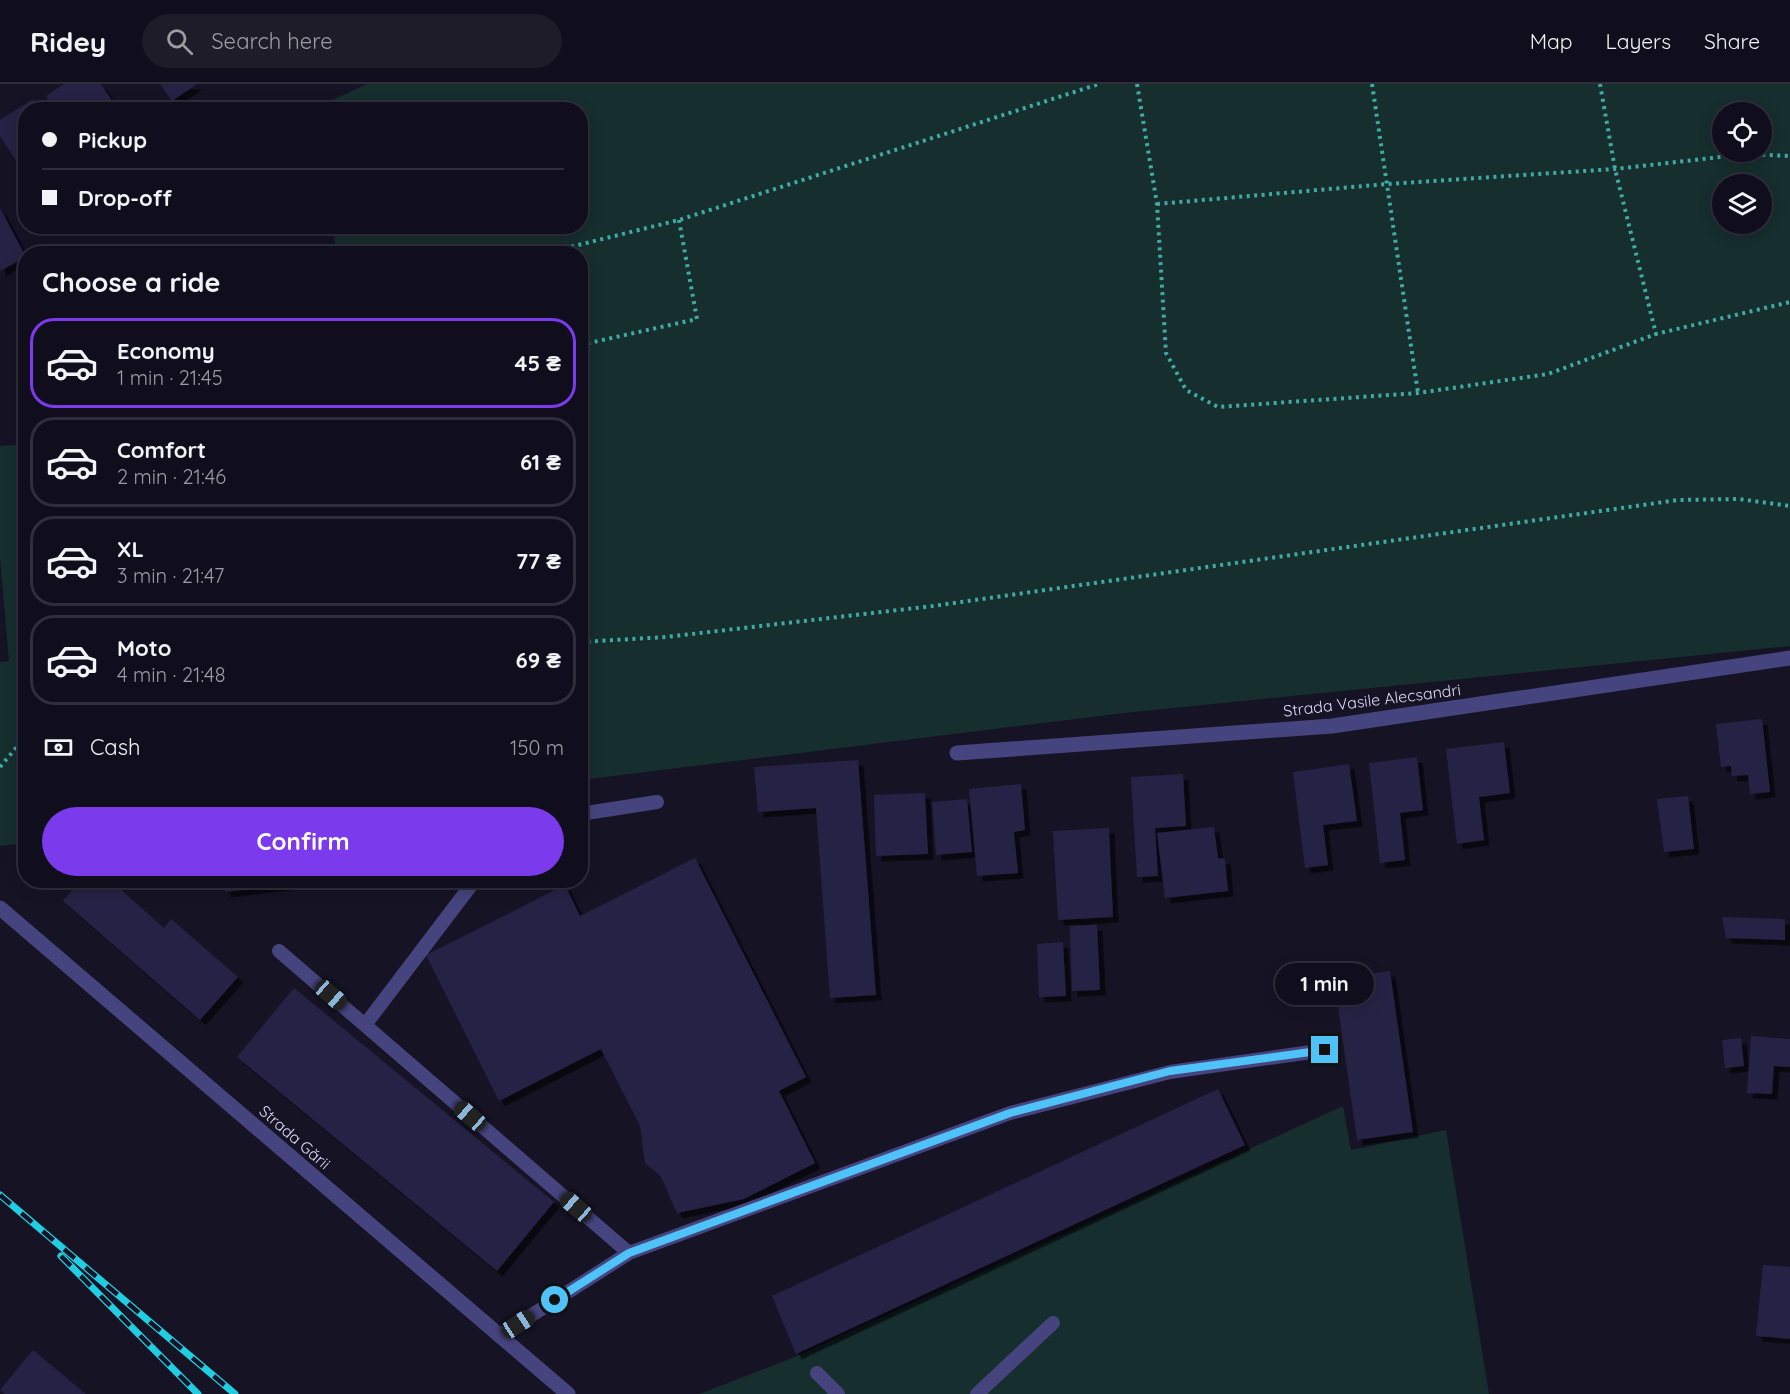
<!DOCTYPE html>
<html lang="en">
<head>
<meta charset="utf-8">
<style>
	:root { --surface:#100e1c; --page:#1e1c29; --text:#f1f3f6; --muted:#9c9ca3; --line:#302e3b; --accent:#7c3aed }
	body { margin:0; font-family:Quicksand,sans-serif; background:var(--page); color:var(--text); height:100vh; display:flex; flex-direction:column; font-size:22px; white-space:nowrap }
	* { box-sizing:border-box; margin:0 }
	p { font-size:20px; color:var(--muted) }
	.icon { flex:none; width:33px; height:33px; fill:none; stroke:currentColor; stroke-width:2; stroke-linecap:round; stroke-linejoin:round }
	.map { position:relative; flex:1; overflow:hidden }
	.drawer { position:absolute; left:18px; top:162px; width:570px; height:642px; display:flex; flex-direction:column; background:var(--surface); border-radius:24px; box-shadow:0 3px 15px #0003,0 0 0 2px var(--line) }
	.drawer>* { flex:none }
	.guide { position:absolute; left:18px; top:18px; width:570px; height:132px; border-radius:24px; box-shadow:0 3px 15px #0003,0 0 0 2px var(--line); display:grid; align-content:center; height:132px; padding:0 24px; background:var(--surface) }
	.fabs { position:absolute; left:1712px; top:18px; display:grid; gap:12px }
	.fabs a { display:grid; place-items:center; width:60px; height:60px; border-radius:50%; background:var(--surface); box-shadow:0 3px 15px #0003,0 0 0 2px var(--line); font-size:30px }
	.end { position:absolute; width:27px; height:27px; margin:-14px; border:8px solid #4fc3f7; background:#111; box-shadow:0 0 0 3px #111 }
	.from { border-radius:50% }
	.bubble { position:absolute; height:42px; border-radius:21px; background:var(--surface); box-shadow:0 3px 15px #0003,0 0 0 2px var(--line); font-size:20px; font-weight:700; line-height:42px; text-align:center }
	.car { position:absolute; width:18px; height:36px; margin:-18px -9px; border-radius:8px; box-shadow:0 0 4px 2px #0007; background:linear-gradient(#222 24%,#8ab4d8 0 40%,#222 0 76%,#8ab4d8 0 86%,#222 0) }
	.guide b { display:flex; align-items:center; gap:21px; height:57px; font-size:22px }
	.guide b+b { border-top:2px solid var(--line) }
	.guide i { width:15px; height:15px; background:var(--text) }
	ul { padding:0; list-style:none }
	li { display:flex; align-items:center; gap:18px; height:90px; margin:0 12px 9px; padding:0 12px; border:3px solid var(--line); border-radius:24px }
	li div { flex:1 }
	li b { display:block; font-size:22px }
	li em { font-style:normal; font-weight:700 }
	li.on { border-color:var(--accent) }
	li>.icon { width:54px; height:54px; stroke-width:1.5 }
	h2 { padding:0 24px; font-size:27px; line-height:72px }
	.pay { display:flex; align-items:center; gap:15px; height:66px; padding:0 24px; font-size:22px }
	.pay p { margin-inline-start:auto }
	.action { display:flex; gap:12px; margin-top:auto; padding:12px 24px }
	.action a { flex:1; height:69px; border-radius:36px; background:var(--accent); color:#fff; font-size:24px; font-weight:700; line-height:69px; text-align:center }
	header { display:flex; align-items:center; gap:36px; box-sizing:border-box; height:84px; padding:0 30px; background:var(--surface); border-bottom:2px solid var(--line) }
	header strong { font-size:28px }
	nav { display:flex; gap:33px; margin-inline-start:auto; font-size:21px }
	.search { width:420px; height:54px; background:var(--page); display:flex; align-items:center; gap:15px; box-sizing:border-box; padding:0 21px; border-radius:33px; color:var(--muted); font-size:22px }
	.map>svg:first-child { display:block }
	.green { fill:#162e2e; fill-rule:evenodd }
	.building { fill:#282144; filter:url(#shadow) }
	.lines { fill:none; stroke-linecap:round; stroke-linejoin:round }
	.path { stroke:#40aaa4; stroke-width:4; stroke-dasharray:3 4.5; stroke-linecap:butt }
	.service { stroke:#46447e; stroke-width:14 }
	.minor { stroke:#46447e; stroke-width:15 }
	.rail-casing { stroke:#21cde1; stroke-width:7 }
	.rail { stroke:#161325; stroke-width:4.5; stroke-dasharray:14; stroke-linecap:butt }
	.route { stroke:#4fc3f7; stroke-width:8 }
	.labels { text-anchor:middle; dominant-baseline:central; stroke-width:5; stroke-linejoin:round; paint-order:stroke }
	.street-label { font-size:16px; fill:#dfdcfa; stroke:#161325 }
</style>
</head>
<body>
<header>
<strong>Ridey</strong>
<div class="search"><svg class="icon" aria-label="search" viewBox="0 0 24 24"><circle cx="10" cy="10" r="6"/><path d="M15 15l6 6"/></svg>Search here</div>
<nav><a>Map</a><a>Layers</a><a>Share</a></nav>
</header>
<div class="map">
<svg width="1790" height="1310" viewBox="0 0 1790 1310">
	<defs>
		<filter id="shadow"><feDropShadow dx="5.5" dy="5.5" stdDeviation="0" flood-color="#0009"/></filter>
	</defs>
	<rect width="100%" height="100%" fill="#161325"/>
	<path class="green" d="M 367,0 L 1790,0 L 1790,562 L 1124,629 L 581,696 L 580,170 L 337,169 L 332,143 L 580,142 L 580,26 L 313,25 ZM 1722,28 L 1761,28 L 1761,68 L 1722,68 ZM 1722,100 L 1761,100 L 1761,140 L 1722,140 Z
		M 25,360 L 25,759 L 0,762 L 0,578 L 9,577 L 0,473 L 0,362 Z
		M 1343,1022 L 1351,1066 L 1446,1046 L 1489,1310 L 699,1310 L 795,1273 Z"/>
	<path class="building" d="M 64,0 L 101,0 L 118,26 L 55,26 L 46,12 Z
		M 160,0 L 197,0 L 172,17 Z
		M 33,15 L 39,26 L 26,26 L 26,92 L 0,52 L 0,36 Z
		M 0,124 L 26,173 L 0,187 Z
		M 1762,635 L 1770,708 L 1750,710 L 1748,691 L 1732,692 L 1731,682 L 1721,683 L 1716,640 Z
		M 1504,658 L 1510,709 L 1479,713 L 1484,756 L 1457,760 L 1446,665 Z
		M 1417,673 L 1423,726 L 1400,729 L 1405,776 L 1380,779 L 1369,679 Z
		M 858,676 L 876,911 L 830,914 L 816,724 L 758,728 L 754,683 Z
		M 1349,680 L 1357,737 L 1323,741 L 1328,781 L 1305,784 L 1293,688 Z
		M 1183,690 L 1186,742 L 1155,744 L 1158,792 L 1137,793 L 1131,693 Z
		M 1021,700 L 1025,746 L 1014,748 L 1018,789 L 977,792 L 969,705 Z
		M 925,709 L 928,770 L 876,772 L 874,711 Z
		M 1688,712 L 1694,765 L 1664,768 L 1657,715 Z
		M 967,715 L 972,768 L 936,771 L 932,718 Z
		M 1214,743 L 1218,774 L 1225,775 L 1228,807 L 1165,814 L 1157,749 Z
		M 1109,744 L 1113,833 L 1058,836 L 1053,747 Z
		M 695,774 L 806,993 L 779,1007 L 815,1079 L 744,1115 L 677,1129 L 661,1093 L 645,1079 L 640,1042 L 601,965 L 499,1017 L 426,871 L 565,801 L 580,832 Z
		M 81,796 L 110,796 L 164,844 L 171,835 L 238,893 L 200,936 L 63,817 Z
		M 224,796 L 291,796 L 292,800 L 225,808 Z
		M 1722,833 L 1785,835 L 1785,856 L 1726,854 Z
		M 1097,841 L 1100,906 L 1072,907 L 1070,842 Z
		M 1063,858 L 1066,912 L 1039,913 L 1037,860 Z
		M 1390,887 L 1413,1048 L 1357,1056 L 1334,895 Z
		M 294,904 L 554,1118 L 497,1187 L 237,973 Z
		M 1751,952 L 1790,955 L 1790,983 L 1774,982 L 1772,1010 L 1747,1009 Z
		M 1741,954 L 1744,982 L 1725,984 L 1722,956 Z
		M 1218,1005 L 1245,1061 L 796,1270 L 772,1212 Z
		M 1763,1181 L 1790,1183 L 1790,1255 L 1756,1252 Z
		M 33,1266 L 86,1310 L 5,1310 L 0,1306 Z"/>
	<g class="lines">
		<path class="path" d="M 1137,0 L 1157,120 L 1166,269 L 1186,306 L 1218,323 L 1418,309 L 1548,290 L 1656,250
			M 1372,0 L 1418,309
			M 1600,0 L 1615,85 L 1656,250 L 1790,218
			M 1157,120 L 1387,100 L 1615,85 L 1747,70 L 1790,72
			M 542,170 L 679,136 L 1099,0
			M 580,261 L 697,235 L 679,136
			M 580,558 L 666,553 L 933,522 L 1678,416 L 1739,415 L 1790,422
			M 0,683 L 26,652"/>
		<path class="service" d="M 580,730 L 657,718
			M 279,867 L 629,1169
			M 365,941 L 475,796
			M 499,1252 L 629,1169 L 1010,1029 L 1170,988 L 1325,966
			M 817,1289 L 838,1310
			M 977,1310 L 1053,1239"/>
		<path class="minor" d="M 957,669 L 1332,642 L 1790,574
			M 0,824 L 568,1310"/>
		<g class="rail-casing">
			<path id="rail" d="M 0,1111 L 235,1310
				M 61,1172 L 198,1310"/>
		</g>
		<use href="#rail" class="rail"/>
	</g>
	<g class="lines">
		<path class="route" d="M 555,1216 L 629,1169 L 1010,1029 L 1170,987 L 1325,966"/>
	</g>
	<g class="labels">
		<g class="street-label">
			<text transform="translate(1372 616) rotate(-7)">Strada Vasile Alecsandri</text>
			<text transform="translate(295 1053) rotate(41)">Strada Gării</text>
		</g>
	</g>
</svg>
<div class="fabs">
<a><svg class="icon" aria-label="locate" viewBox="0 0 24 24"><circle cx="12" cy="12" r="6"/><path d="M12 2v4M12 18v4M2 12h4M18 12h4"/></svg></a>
<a><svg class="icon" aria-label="layers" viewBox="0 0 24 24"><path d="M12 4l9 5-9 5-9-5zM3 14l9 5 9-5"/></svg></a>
</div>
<i class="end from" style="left:555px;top:1216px"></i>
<i class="end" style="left:1325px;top:966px"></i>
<div class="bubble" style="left:1275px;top:879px;width:99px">1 min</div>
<i class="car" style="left:331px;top:911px;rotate:131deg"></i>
<i class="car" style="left:470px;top:1032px;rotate:311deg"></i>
<i class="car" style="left:576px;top:1123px;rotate:311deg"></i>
<i class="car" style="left:518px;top:1240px;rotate:57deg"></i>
<div class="guide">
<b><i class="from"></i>Pickup</b>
<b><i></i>Drop-off</b>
</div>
<section class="drawer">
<h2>Choose a ride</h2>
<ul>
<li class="on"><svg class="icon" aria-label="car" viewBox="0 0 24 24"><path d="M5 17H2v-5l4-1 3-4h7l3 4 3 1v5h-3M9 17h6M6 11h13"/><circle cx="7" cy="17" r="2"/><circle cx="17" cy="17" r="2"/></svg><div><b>Economy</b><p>1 min · 21:45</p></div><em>45 ₴</em></li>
<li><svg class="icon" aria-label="car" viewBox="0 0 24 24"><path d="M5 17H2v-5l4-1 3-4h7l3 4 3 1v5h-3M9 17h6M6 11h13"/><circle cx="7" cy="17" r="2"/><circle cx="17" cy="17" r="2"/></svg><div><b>Comfort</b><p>2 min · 21:46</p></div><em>61 ₴</em></li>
<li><svg class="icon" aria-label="car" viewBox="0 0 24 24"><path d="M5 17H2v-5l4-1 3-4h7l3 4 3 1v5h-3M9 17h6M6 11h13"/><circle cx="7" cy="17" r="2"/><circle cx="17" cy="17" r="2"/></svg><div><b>XL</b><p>3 min · 21:47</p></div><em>77 ₴</em></li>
<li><svg class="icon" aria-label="car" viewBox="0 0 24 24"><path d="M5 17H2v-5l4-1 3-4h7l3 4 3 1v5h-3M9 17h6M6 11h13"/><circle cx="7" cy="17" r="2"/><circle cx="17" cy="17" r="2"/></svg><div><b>Moto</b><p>4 min · 21:48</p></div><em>69 ₴</em></li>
</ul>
<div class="pay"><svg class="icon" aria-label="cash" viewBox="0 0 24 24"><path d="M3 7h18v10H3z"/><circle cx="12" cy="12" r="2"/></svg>Cash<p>150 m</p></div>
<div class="action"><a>Confirm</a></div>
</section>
</div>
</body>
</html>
